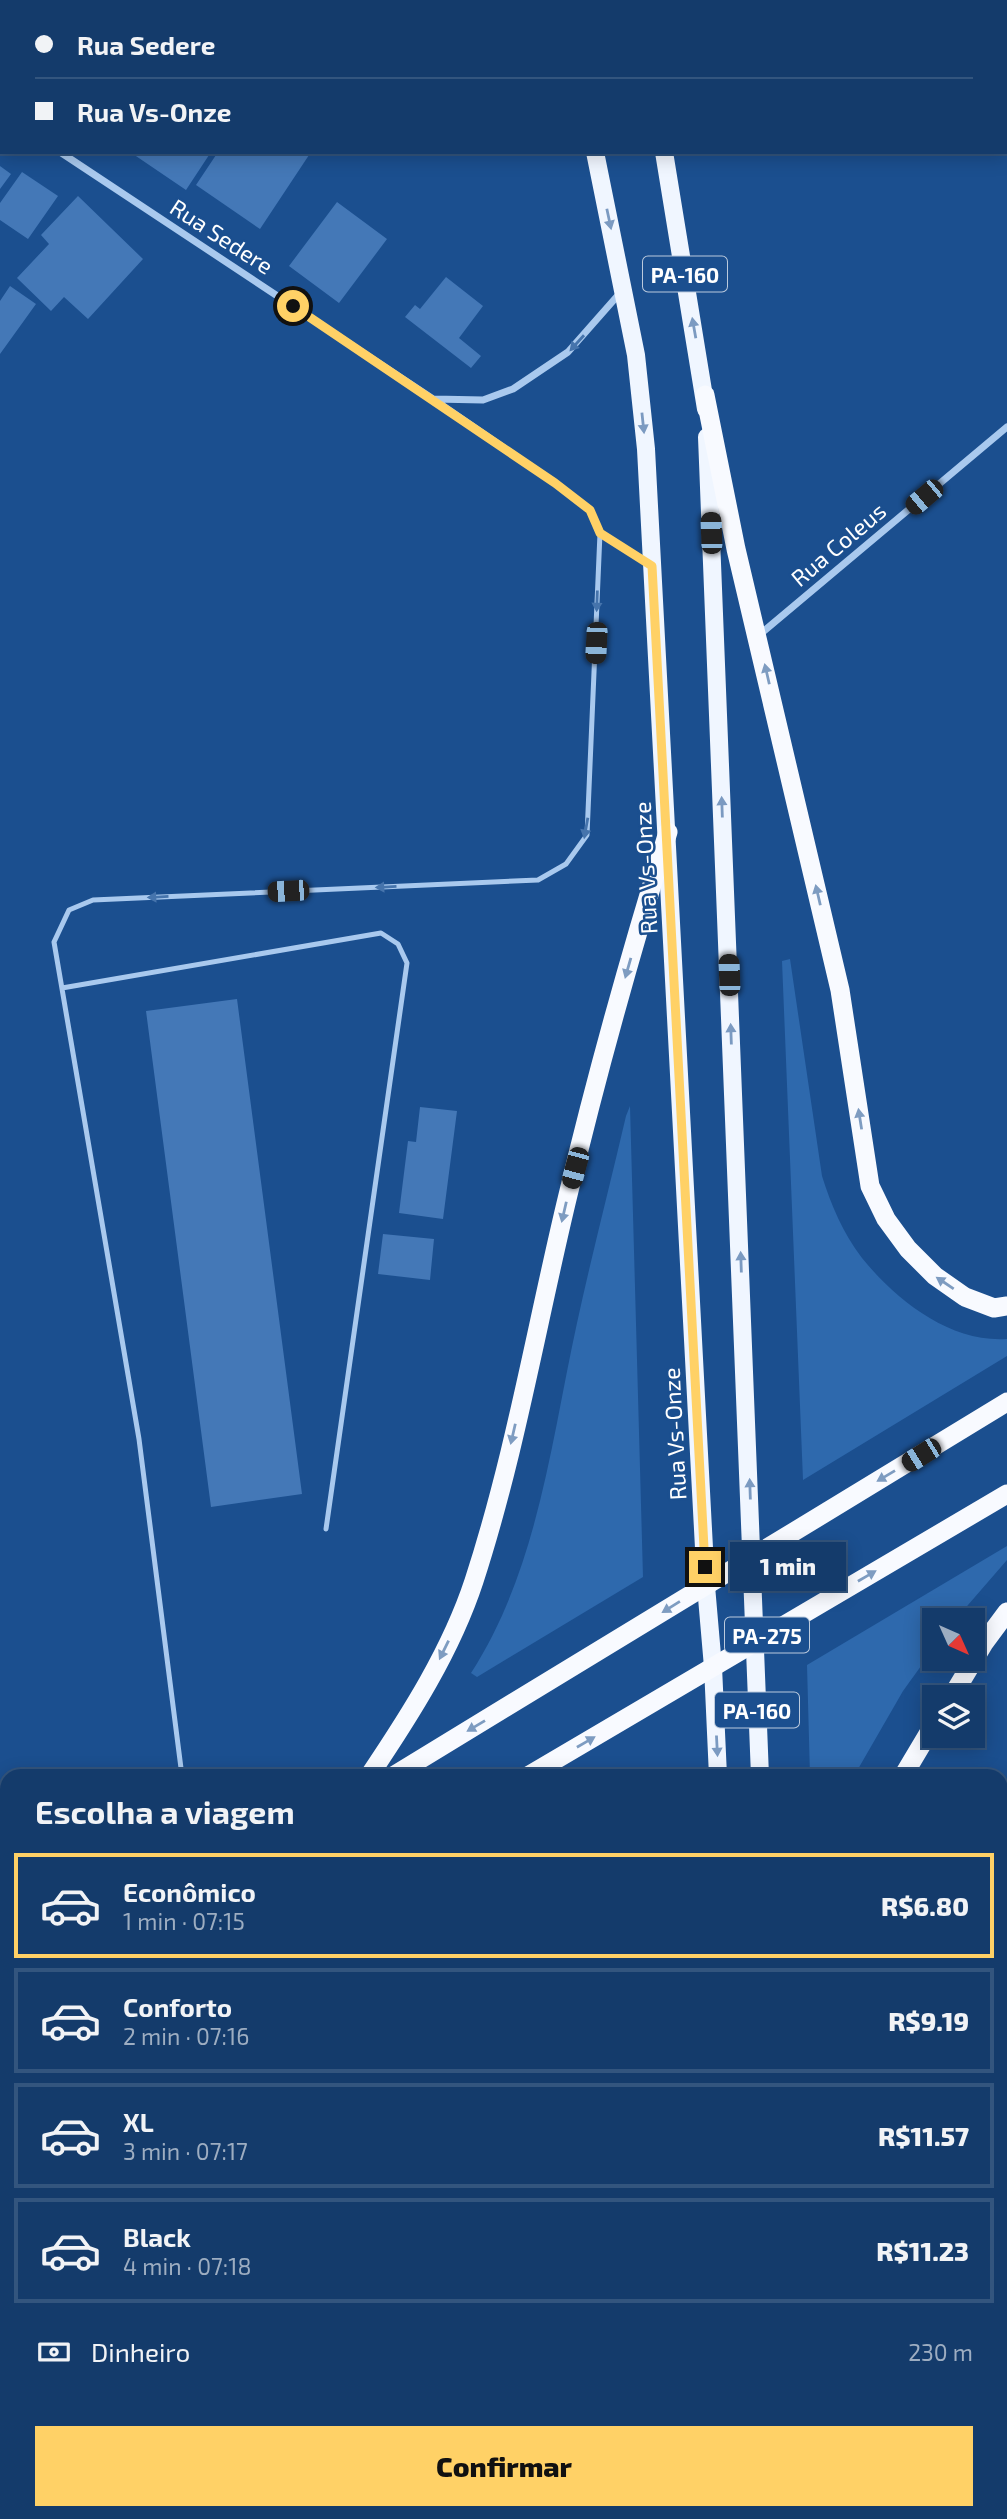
<!DOCTYPE html>
<html lang="pt">
<head>
<meta charset="utf-8">
<style>
	:root { --surface:#143b6b; --page:#214673; --text:#f1f3f6; --muted:#9dadc1; --line:#33557e; --accent:#ffd166 }
	body { margin:0; font-family:"Exo 2",sans-serif; background:var(--page); color:var(--text); height:100vh; display:flex; flex-direction:column; font-size:26px; white-space:nowrap }
	* { box-sizing:border-box; margin:0 }
	p { font-size:23px; color:var(--muted) }
	.icon { flex:none; width:38px; height:38px; fill:none; stroke:currentColor; stroke-width:2; stroke-linecap:round; stroke-linejoin:round }
	.map { position:relative; flex:1; overflow:hidden }
	.sheet { position:absolute; left:0px; top:1769px; width:1008px; height:751px; display:flex; flex-direction:column; background:var(--surface); border-radius:21px 21px 0 0; box-shadow:0 4px 18px #0003,0 0 0 2px var(--line) }
	.sheet>* { flex:none }
	.top-card { position:absolute; left:0px; top:0px; width:1008px; height:154px; box-shadow:0 4px 18px #0003,0 0 0 2px var(--line); display:grid; align-content:center; height:154px; padding:0 35px; background:var(--surface) }
	.needle { width:46px; rotate:135deg }
	.controls { position:absolute; left:922px; top:1608px; display:grid; gap:14px }
	.controls a { display:grid; place-items:center; width:63px; height:63px; border-radius:0px; background:var(--surface); box-shadow:0 4px 18px #0003,0 0 0 2px var(--line); font-size:35px }
	.end { position:absolute; width:32px; height:32px; margin:-16px; border:9px solid #ffd166; background:#111; box-shadow:0 0 0 4px #111 }
	.from { border-radius:50% }
	.bubble { position:absolute; height:49px; border-radius:0px; background:var(--surface); box-shadow:0 4px 18px #0003,0 0 0 2px var(--line); font-size:23px; font-weight:800; line-height:49px; text-align:center }
	.car { position:absolute; width:21px; height:42px; margin:-21px -10px; border-radius:9px; box-shadow:0 0 5px 2px #0007; background:linear-gradient(#222 24%,#8ab4d8 0 40%,#222 0 76%,#8ab4d8 0 86%,#222 0) }
	.top-card b { display:flex; align-items:center; gap:24px; height:66px; font-size:26px }
	.top-card b+b { border-top:2px solid var(--line) }
	.top-card i { width:18px; height:18px; background:var(--text) }
	ul { padding:0; list-style:none }
	li { display:flex; align-items:center; gap:21px; height:105px; margin:0 14px 10px; padding:0 21px; border:4px solid var(--line); border-radius:0px }
	li div { flex:1 }
	li b { display:block; font-size:26px }
	li em { font-style:normal; font-weight:800 }
	li.on { border-color:var(--accent) }
	li>.icon { width:63px; height:63px; stroke-width:1.5 }
	h2 { padding:0 35px; font-size:32px; line-height:84px }
	.pay { display:flex; align-items:center; gap:18px; height:77px; padding:0 35px; font-size:26px }
	.pay p { margin-inline-start:auto }
	.button { display:flex; gap:14px; margin-top:auto; padding:14px 35px }
	.button a { flex:1; height:80px; border-radius:0px; background:var(--accent); color:#111; font-size:28px; font-weight:800; line-height:80px; text-align:center }
	.map>svg:first-child { display:block }
	.green { fill:#2e69ad }
	.building { fill:#4478b7 }
	.lines { fill:none; stroke-linecap:round; stroke-linejoin:round }
	.service { stroke:#a9c9ee; stroke-width:5 }
	.minor { stroke:#a9c9ee; stroke-width:7 }
	.primary { stroke:#f0f6ff; stroke-width:18 }
	.trunk { stroke:#f8faff; stroke-width:19 }
	.oneway { fill:#7b9ac1 }
	.oneway2 { fill:#4674ac }
	.oneway3 { fill:#7e9cc1 }
	.route { stroke:#ffd166; stroke-width:9 }
	.labels { text-anchor:middle; dominant-baseline:central; stroke-width:5; stroke-linejoin:round; paint-order:stroke }
	.shield { fill:#1b4f8f; stroke:#bbcadd; stroke-width:2 }
	.shield-label { font-size:21px; font-weight:bold; fill:#fff }
	.street-label { font-size:23px; fill:#fff; stroke:#1b4f8f }
</style>
</head>
<body>
<div class="map">
<svg width="1007" height="2519" viewBox="0 0 1007 2519">
	<rect width="100%" height="100%" fill="#1b4f8f"/>
	<path class="green" d="M 790,959 L 822,1176 C 831,1205 843,1233 862,1258 C 896,1300 950,1343 1007,1339 L 1007,1356 L 803,1480 L 782,961 Z
		M 630,1106 L 643,1577 L 477,1677 L 471,1673 C 538,1569 551,1442 577,1323 C 592,1254 610,1185 626,1116 Z
		M 1007,1546 L 1007,1560 L 955,1620 L 934,1620 L 934,1648 L 903,1691 L 854,1776 L 810,1776 L 807,1665 Z"/>
	<path class="building" d="M 130,152 L 211,152 L 186,190 Z
		M 218,152 L 311,152 L 260,229 L 196,185 Z
		M 0,166 L 11,174 L 0,189 Z
		M 22,172 L 58,196 L 28,239 L 0,220 L 0,203 Z
		M 78,196 L 143,259 L 88,319 L 64,297 L 51,311 L 17,278 L 49,244 L 41,235 Z
		M 337,202 L 387,239 L 339,303 L 289,266 Z
		M 446,277 L 483,306 L 459,338 L 481,356 L 471,368 L 405,317 L 415,305 L 420,309 Z
		M 10,286 L 36,304 L 0,354 L 0,301 Z
		M 237,999 L 302,1494 L 211,1507 L 146,1011 Z
		M 420,1107 L 457,1111 L 443,1219 L 399,1213 L 408,1141 L 416,1142 Z
		M 383,1234 L 434,1239 L 430,1280 L 378,1274 Z
		M 3,1865 L 7,1869 L 7,1898 L 0,1904 L 0,1868 Z"/>
	<g class="lines">
		<path class="service" d="M 62,988 L 381,933 L 398,944 L 407,963 L 326,1529
			M 182,1776 L 139,1439 L 54,942 L 69,910 L 93,900 L 538,880 L 566,864 L 587,835 L 600,533"/>
		<path class="minor" d="M 702,0 L 703,2
			M 776,2 L 779,0
			M 0,112 L 2,114
			M 60,152 L 433,399 L 555,483 L 590,510 L 600,533 L 649,564
			M 434,399 L 483,400 L 513,389 L 568,352 L 620,293
			M 758,636 L 1007,427"/>
		<path class="primary" d="M 547,0 L 548,2
			M 626,0 L 627,2
			M 595,152 L 636,355 L 646,449 L 706,1586 L 713,1667 L 718,1776
			M 664,152 L 706,409
			M 707,437 L 760,1776
			M 754,2513 L 754,2519
			M 801,2513 L 802,2519"/>
		<path class="trunk" d="M 705,395 L 736,549 L 840,990 L 870,1186 L 886,1219 L 908,1249 L 935,1276 L 965,1297 L 994,1308 L 1007,1306
			M 951,1698 L 984,1643 L 1007,1612
			M 369,1776 C 410,1715 451,1651 474,1581 C 515,1455 537,1323 568,1195 C 597,1073 631,952 668,832
			M 393,1776 L 1007,1402
			M 528,1776 L 1007,1494
			M 903,1776 L 934,1724
			M 0,2036 L 7,2032
			M 0,2102 L 7,2098"/>
	</g>
	<defs><path id="oneway-solid" d="M-6-.8H1V-3.2L6.5 0L1 3.2V.8H-6Z" transform="scale(1.75)"/></defs>
	<g class="oneway">
		<use href="#oneway-solid" transform="translate(609 219) rotate(78)"/>
		<use href="#oneway-solid" transform="translate(694 328) rotate(-100)"/>
		<use href="#oneway-solid" transform="translate(643 423) rotate(84)"/>
		<use href="#oneway-solid" transform="translate(722 807) rotate(-92)"/>
		<use href="#oneway-solid" transform="translate(731 1034) rotate(-92)"/>
		<use href="#oneway-solid" transform="translate(741 1262) rotate(-92)"/>
		<use href="#oneway-solid" transform="translate(750 1489) rotate(-92)"/>
		<use href="#oneway-solid" transform="translate(717 1746) rotate(87)"/>
	</g>
	<g class="oneway2">
		<use href="#oneway-solid" transform="translate(577 343) rotate(132)"/>
		<use href="#oneway-solid" transform="translate(597 601) rotate(92)"/>
		<use href="#oneway-solid" transform="translate(586 828) rotate(100)"/>
		<use href="#oneway-solid" transform="translate(386 887) rotate(177)"/>
		<use href="#oneway-solid" transform="translate(158 897) rotate(177)"/>
	</g>
	<g class="oneway3">
		<use href="#oneway-solid" transform="translate(767 674) rotate(-103)"/>
		<use href="#oneway-solid" transform="translate(818 895) rotate(-103)"/>
		<use href="#oneway-solid" transform="translate(628 968) rotate(106)"/>
		<use href="#oneway-solid" transform="translate(860 1119) rotate(-99)"/>
		<use href="#oneway-solid" transform="translate(564 1212) rotate(103)"/>
		<use href="#oneway-solid" transform="translate(945 1283) rotate(-146)"/>
		<use href="#oneway-solid" transform="translate(513 1434) rotate(103)"/>
		<use href="#oneway-solid" transform="translate(886 1476) rotate(149)"/>
		<use href="#oneway-solid" transform="translate(867 1576) rotate(-30)"/>
		<use href="#oneway-solid" transform="translate(671 1607) rotate(148)"/>
		<use href="#oneway-solid" transform="translate(444 1650) rotate(116)"/>
		<use href="#oneway-solid" transform="translate(476 1726) rotate(149)"/>
		<use href="#oneway-solid" transform="translate(586 1742) rotate(-30)"/>
	</g>
	<g class="lines">
		<path class="route" d="M 293,306 L 555,483 L 590,510 L 600,533 L 652,566 L 705,1567"/>
	</g>
	<g class="labels">
		<g class="shield">
			<rect x="643" y="256.5" width="84" height="35" rx="5"/>
			<rect x="725" y="1617.5" width="84" height="35" rx="5"/>
			<rect x="715" y="1692.5" width="84" height="35" rx="5"/>
		</g>
		<g class="shield-label">
			<text x="685" y="274">PA-160</text>
			<text x="767" y="1635">PA-275</text>
			<text x="757" y="1710">PA-160</text>
		</g>
		<g class="street-label">
			<text transform="translate(222 236) rotate(33)">Rua Sedere</text>
			<text transform="translate(838 544) rotate(-40)">Rua Coleus</text>
			<text transform="translate(645 868) rotate(-93)">Rua Vs-Onze</text>
			<text transform="translate(674 1434) rotate(-93)">Rua Vs-Onze</text>
		</g>
	</g>
</svg>
<div class="controls">
<a><svg class="needle" viewBox="-14 -14 28 28"><path d="M0-13l5 13h-10z" fill="#e53935"/><path d="M0 13l5-13h-10z" fill="#9dadc1"/></svg></a>
<a><svg class="icon" aria-label="layers" viewBox="0 0 24 24"><path d="M12 4l9 5-9 5-9-5zM3 14l9 5 9-5"/></svg></a>
</div>
<i class="end from" style="left:293px;top:306px"></i>
<i class="end" style="left:705px;top:1567px"></i>
<div class="bubble" style="left:730px;top:1542px;width:116px">1 min</div>
<i class="car" style="left:924px;top:497px;rotate:230deg"></i>
<i class="car" style="left:711px;top:533px;rotate:358deg"></i>
<i class="car" style="left:596px;top:643px;rotate:183deg"></i>
<i class="car" style="left:288px;top:891px;rotate:267deg"></i>
<i class="car" style="left:729px;top:975px;rotate:358deg"></i>
<i class="car" style="left:575px;top:1168px;rotate:195deg"></i>
<i class="car" style="left:921px;top:1455px;rotate:238deg"></i>
<div class="top-card">
<b><i class="from"></i>Rua Sedere</b>
<b><i></i>Rua Vs-Onze</b>
</div>
<section class="sheet">
<h2>Escolha a viagem</h2>
<ul>
<li class="on"><svg class="icon" aria-label="car" viewBox="0 0 24 24"><path d="M5 17H2v-5l4-1 3-4h7l3 4 3 1v5h-3M9 17h6M6 11h13"/><circle cx="7" cy="17" r="2"/><circle cx="17" cy="17" r="2"/></svg><div><b>Econômico</b><p>1 min · 07:15</p></div><em>R$6.80</em></li>
<li><svg class="icon" aria-label="car" viewBox="0 0 24 24"><path d="M5 17H2v-5l4-1 3-4h7l3 4 3 1v5h-3M9 17h6M6 11h13"/><circle cx="7" cy="17" r="2"/><circle cx="17" cy="17" r="2"/></svg><div><b>Conforto</b><p>2 min · 07:16</p></div><em>R$9.19</em></li>
<li><svg class="icon" aria-label="car" viewBox="0 0 24 24"><path d="M5 17H2v-5l4-1 3-4h7l3 4 3 1v5h-3M9 17h6M6 11h13"/><circle cx="7" cy="17" r="2"/><circle cx="17" cy="17" r="2"/></svg><div><b>XL</b><p>3 min · 07:17</p></div><em>R$11.57</em></li>
<li><svg class="icon" aria-label="car" viewBox="0 0 24 24"><path d="M5 17H2v-5l4-1 3-4h7l3 4 3 1v5h-3M9 17h6M6 11h13"/><circle cx="7" cy="17" r="2"/><circle cx="17" cy="17" r="2"/></svg><div><b>Black</b><p>4 min · 07:18</p></div><em>R$11.23</em></li>
</ul>
<div class="pay"><svg class="icon" aria-label="cash" viewBox="0 0 24 24"><path d="M3 7h18v10H3z"/><circle cx="12" cy="12" r="2"/></svg>Dinheiro<p>230 m</p></div>
<div class="button"><a>Confirmar</a></div>
</section>
</div>
</body>
</html>
